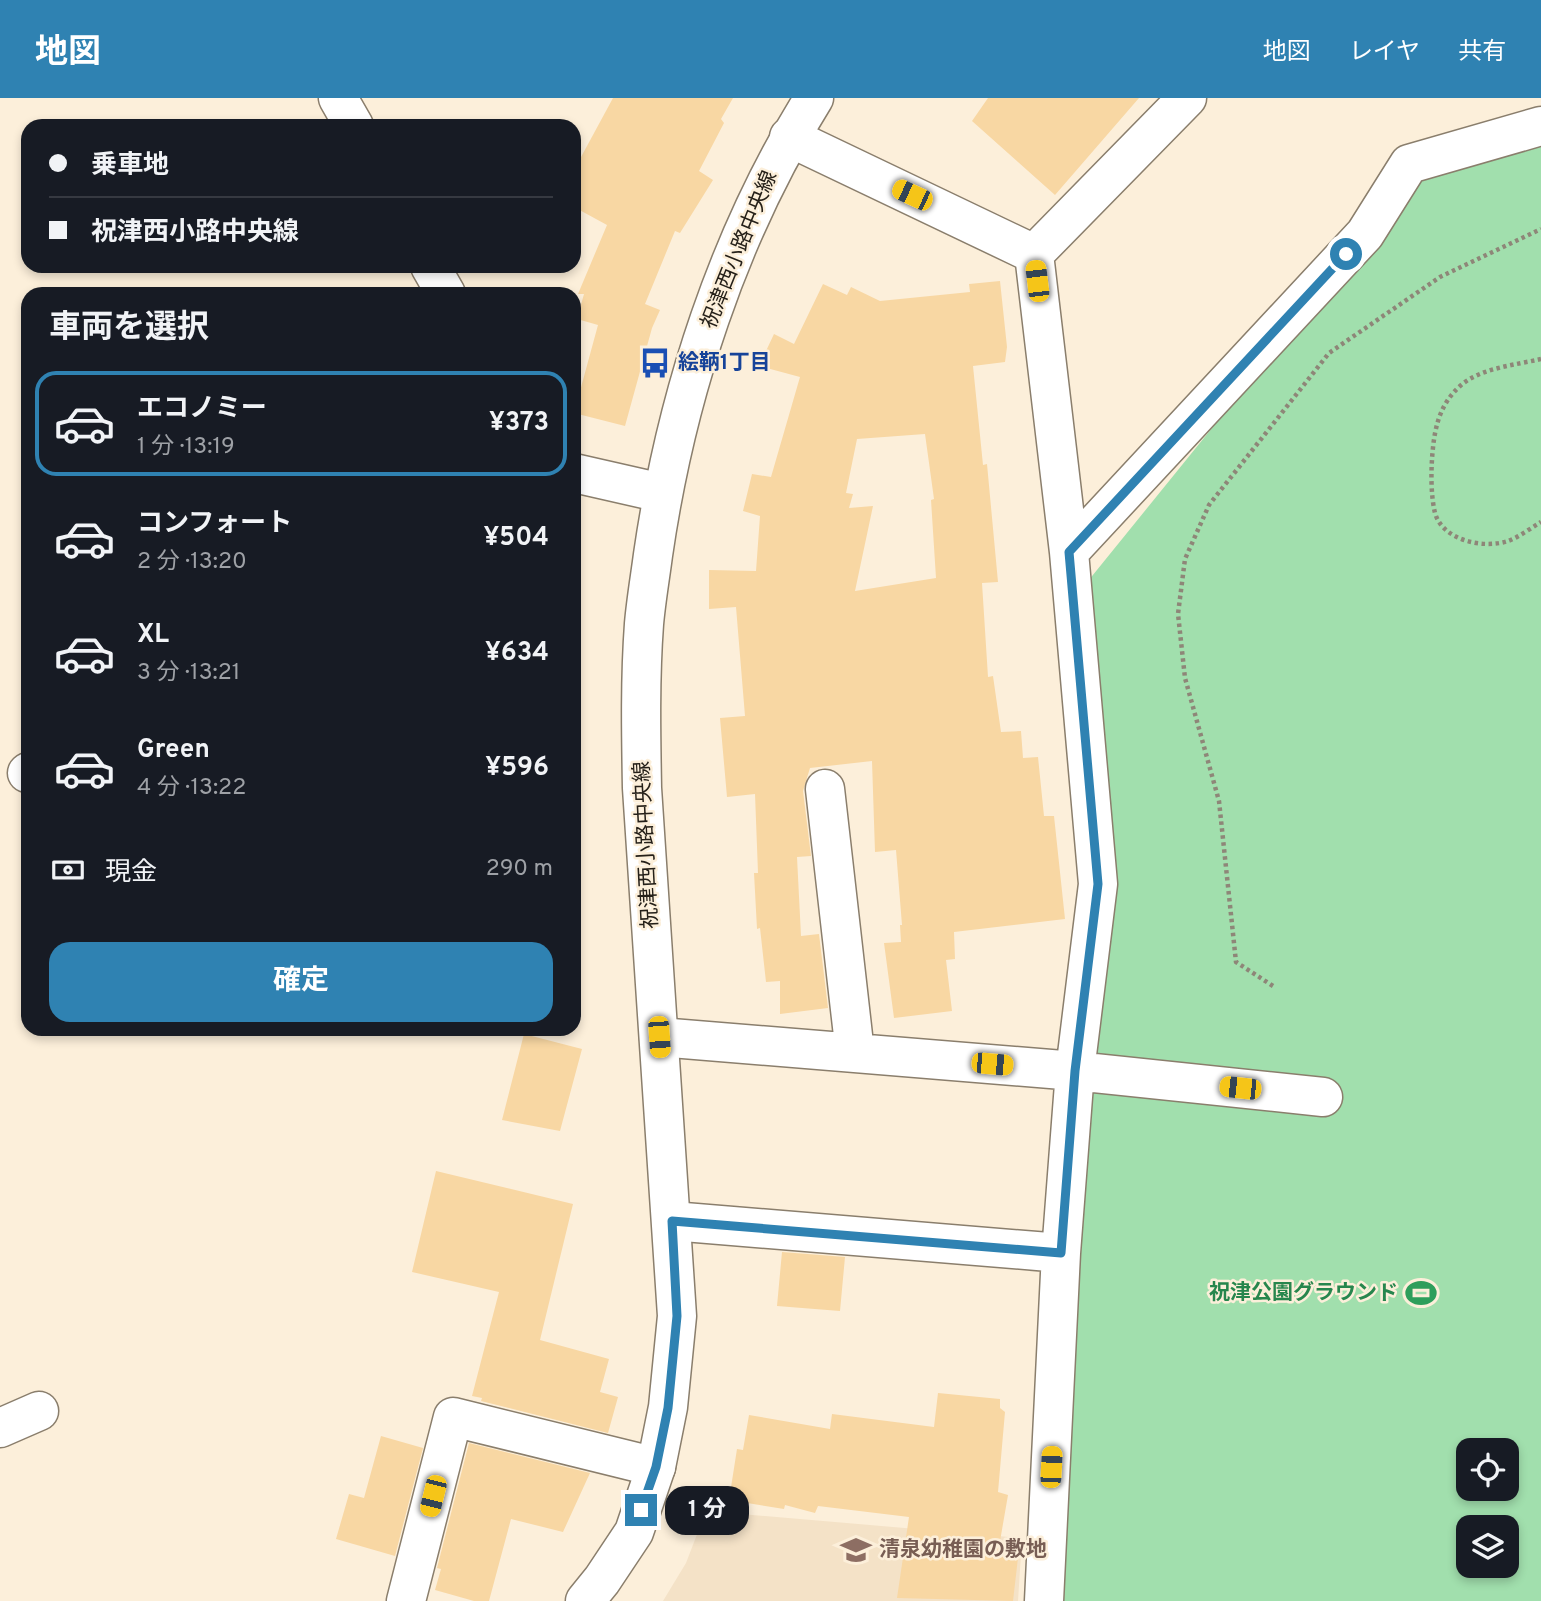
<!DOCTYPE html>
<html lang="ja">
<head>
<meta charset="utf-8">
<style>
	:root { --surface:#171b24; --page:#242831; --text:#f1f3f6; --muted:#9ea1a6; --line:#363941; --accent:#2f82b2 }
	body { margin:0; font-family:Overpass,"Noto Sans JP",sans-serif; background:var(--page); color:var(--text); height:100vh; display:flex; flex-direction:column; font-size:26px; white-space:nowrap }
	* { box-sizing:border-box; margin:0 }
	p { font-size:23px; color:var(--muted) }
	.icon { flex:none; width:38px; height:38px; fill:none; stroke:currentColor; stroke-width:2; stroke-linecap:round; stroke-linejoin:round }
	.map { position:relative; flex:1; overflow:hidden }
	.panel { position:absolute; left:21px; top:189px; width:560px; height:749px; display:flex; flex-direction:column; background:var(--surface); border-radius:21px; box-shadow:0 4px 10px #0003 }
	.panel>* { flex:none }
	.banner { position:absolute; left:21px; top:21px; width:560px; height:154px; border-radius:21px; box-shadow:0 4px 10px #0003; display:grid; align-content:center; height:154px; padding:0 28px; background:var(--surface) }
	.controls { position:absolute; left:1456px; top:1340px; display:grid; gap:14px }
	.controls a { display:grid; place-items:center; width:63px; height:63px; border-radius:14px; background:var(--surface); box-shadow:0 4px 10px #0003; font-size:35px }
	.end { position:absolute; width:32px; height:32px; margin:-16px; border:9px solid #2f82b2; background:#fff; box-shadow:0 0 0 4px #fff }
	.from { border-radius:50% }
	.bubble { position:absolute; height:49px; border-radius:21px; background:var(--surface); box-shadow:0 4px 10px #0003; font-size:23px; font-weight:700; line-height:49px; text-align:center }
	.car { position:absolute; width:21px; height:42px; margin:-21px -10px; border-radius:9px; box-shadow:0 0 5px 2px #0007; background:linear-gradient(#f5c518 24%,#345 0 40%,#f5c518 0 76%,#345 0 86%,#f5c518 0) }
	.banner b { display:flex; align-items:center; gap:24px; height:66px; font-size:26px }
	.banner b+b { border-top:2px solid var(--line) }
	.banner i { width:18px; height:18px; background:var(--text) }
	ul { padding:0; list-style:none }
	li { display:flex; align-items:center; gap:21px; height:105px; margin:0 14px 10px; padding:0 14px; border:4px solid transparent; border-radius:21px }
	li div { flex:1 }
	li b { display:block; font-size:26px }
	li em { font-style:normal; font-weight:700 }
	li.active { border-color:var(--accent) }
	li>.icon { width:63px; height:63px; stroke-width:1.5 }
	h2 { padding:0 28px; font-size:32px; line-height:84px }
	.pay { display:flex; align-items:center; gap:18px; height:77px; padding:0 28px; font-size:26px }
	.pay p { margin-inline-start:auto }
	.primary-button { display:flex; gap:14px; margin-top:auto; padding:14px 28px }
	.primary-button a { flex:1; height:80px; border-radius:21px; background:var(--accent); color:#fff; font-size:28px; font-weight:700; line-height:80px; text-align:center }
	header { display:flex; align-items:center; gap:42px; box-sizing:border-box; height:98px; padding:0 35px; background:var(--accent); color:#fff }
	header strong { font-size:33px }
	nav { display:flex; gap:38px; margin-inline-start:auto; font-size:24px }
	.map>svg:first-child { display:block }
	.built { fill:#f4e2c7 }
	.green { fill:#a1dfad; fill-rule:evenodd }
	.building { fill:#f8d7a3; fill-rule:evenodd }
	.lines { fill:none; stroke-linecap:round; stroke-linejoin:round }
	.minor-casing { stroke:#8a7e6c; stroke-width:41 }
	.secondary-casing { stroke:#8a7e6c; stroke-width:41 }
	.path { stroke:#8e8678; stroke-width:4.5; stroke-dasharray:3.5 3.5; stroke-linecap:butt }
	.minor { stroke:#fff; stroke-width:38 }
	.secondary { stroke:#fff; stroke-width:38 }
	.route { stroke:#2f82b2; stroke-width:9 }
	.labels { text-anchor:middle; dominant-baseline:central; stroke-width:5; stroke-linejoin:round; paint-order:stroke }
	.street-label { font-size:21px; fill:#252019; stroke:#fcefda }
	.transit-label { font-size:21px; font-weight:bold; fill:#164399; stroke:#fcefda; text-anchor:start }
	.leisure-label { font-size:21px; font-weight:bold; fill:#27864d; stroke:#fcefda; text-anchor:end }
	.education-label { font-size:21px; font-weight:bold; fill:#785e54; stroke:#fcefda; text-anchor:start }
</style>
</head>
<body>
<header>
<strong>地図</strong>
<nav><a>地図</a><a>レイヤ</a><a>共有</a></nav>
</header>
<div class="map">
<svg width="1541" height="1503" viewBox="0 0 1541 1503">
	<rect width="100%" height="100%" fill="#fcefda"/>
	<path class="built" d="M 706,1413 L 1022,1440 L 1018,1503 L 663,1503 L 686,1465 Z"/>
	<path class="green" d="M 1541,45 L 1541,1503 L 1061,1503 L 1075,1220 L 1084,488 L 1259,272 L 1422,79 ZM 1468,1353 L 1507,1353 L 1507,1391 L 1468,1391 ZM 1468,1430 L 1507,1430 L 1507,1468 L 1468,1468 Z"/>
	<path class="building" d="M 613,0 L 733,0 L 721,21 L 724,25 L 699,73 L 713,82 L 680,135 L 675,133 L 645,206 L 660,212 L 652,230 L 625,328 L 574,315 L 598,227 L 577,221 L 584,196 L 578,196 L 607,127 L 574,109 L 574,72 Z
		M 988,0 L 1139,0 L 1055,97 L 972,23 Z
		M 1000,183 L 1007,249 L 1005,264 L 973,268 L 983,367 L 987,366 L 998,484 L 982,485 L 988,579 L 993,578 L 1001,634 L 1021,633 L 1023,660 L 1038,659 L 1044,718 L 1054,718 L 1065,821 L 954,834 L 955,861 L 946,862 L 952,913 L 894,920 L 884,845 L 901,844 L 900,827 L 902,827 L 896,752 L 875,754 L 872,663 L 810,670 L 803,693 L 811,758 L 797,759 L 801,838 L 819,836 L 828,910 L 780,916 L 780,883 L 766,884 L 760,830 L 757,831 L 754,775 L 758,775 L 755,696 L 727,699 L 720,620 L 745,618 L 736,509 L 709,511 L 709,472 L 756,473 L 760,418 L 743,413 L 752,376 L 771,379 L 800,279 L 759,268 L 774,236 L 794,246 L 823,186 L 847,197 L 851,189 L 880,203 L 970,194 L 969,186 ZM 925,336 L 934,401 L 931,402 L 936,480 L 855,493 L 873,408 L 849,410 L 853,396 L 846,395 L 857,341 Z
		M 524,936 L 582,951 L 560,1033 L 502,1022 Z
		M 436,1073 L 573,1106 L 540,1242 L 609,1261 L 600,1294 L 618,1299 L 608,1335 L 481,1303 L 482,1300 L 472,1298 L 499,1194 L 412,1174 Z
		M 782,1154 L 845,1159 L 840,1213 L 777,1208 Z
		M 938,1295 L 1000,1301 L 1000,1310 L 1005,1314 L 998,1394 L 1008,1397 L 999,1449 L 1019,1451 L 1013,1503 L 897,1500 L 909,1419 L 818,1408 L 815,1415 L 785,1407 L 784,1411 L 729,1402 L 737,1351 L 743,1352 L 749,1317 L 830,1331 L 832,1316 L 934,1329 Z
		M 381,1338 L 423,1350 L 395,1458 L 336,1441 L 349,1396 L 364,1400 Z
		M 469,1345 L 590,1375 L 563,1434 L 511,1421 L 489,1503 L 474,1503 L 435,1492 L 441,1471 L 437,1470 Z"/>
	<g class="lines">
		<g class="minor-casing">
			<path id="minor" d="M 338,0 L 354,28
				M 789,39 L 1034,156 L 1187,0
				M 1034,156 L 1069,454 L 1098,786 L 1075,973 L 1061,1155 L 1044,1503
				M 430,168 L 446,196
				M 574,375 L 662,395
				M 1069,454 L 1365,136 L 1409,66 L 1541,28
				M 27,675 L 28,674
				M 825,691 L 855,955
				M 659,939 L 1075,973 L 1323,999
				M 672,1123 L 1061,1155
				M 0,1330 L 39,1313
				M 406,1503 L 453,1319 L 656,1369"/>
		</g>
		<g class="secondary-casing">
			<path id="secondary" d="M 585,1503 L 602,1482 L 634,1434 L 656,1369 L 668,1309 L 677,1218 L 642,690 C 641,635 640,580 644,526 C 646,503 650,480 653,457 C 676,298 728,137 814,0"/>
		</g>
		<path class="path" d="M 1541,261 C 1515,267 1480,270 1460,288 C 1438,308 1434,333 1432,361 C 1431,378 1431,398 1435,415 C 1443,443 1484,451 1508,443 C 1519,439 1531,430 1541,424
			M 1273,888 L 1236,864 L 1219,703 L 1185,580 L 1178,516 L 1185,461 L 1209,407 L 1329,255 L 1440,179 L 1541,131"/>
		<use href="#minor" class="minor"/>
		<use href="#secondary" class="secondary"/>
	</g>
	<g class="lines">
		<path class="route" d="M 641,1412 L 656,1369 L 668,1310 L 677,1218 L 672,1123 L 1061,1155 L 1075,973 L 1098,786 L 1069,454 L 1346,156"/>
	</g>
	<defs>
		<g id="bus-bare" transform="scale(2.415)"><path d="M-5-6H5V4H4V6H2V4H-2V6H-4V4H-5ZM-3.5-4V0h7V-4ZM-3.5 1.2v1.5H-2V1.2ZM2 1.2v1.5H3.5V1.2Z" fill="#1a4fb4" stroke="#fcefda" stroke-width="2.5" paint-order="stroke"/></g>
		<g id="stadium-bare" transform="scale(2.415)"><path d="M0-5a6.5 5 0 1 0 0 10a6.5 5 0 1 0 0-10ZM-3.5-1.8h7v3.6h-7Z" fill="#2e9e5b" stroke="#fcefda" stroke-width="2.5" paint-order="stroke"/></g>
		<g id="school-bare" transform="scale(2.415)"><path d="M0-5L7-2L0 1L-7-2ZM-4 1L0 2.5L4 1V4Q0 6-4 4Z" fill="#8d6e63" stroke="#fcefda" stroke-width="2.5" paint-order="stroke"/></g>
	</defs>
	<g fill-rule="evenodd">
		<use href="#bus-bare" x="655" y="265"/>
		<use href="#stadium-bare" x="1421" y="1195"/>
		<use href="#school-bare" x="856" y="1452"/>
	</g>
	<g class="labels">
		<g class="street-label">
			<text transform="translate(740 152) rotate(-68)">祝津西小路中央線</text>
			<text transform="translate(647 747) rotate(-93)">祝津西小路中央線</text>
		</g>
		<g class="transit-label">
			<text x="678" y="265">絵鞆1丁目</text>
		</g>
		<g class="leisure-label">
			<text x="1398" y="1195">祝津公園グラウンド</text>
		</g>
		<g class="education-label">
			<text x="879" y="1452">清泉幼稚園の敷地</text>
		</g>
	</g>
</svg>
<div class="controls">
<a><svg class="icon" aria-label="locate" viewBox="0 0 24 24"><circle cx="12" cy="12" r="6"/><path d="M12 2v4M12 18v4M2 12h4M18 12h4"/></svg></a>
<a><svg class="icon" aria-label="layers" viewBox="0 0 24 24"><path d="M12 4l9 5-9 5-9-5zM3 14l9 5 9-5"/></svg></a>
</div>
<i class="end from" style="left:1346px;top:156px"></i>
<i class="end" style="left:641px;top:1412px"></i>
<div class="bubble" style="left:665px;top:1388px;width:84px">1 分</div>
<i class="car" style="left:912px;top:97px;rotate:295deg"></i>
<i class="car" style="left:1037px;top:183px;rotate:353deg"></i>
<i class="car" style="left:659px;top:939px;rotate:176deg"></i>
<i class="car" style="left:992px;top:966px;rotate:95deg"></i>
<i class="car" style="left:1240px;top:990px;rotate:276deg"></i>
<i class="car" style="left:1051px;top:1369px;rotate:3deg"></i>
<i class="car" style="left:433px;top:1398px;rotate:194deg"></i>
<div class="banner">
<b><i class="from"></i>乗車地</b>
<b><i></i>祝津西小路中央線</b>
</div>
<section class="panel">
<h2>車両を選択</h2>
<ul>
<li class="active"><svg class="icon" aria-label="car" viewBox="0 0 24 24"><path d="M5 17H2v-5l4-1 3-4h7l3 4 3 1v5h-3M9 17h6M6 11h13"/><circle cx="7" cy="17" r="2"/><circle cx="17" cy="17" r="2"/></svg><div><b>エコノミー</b><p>1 分 · 13:19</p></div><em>¥373</em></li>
<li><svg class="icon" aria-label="car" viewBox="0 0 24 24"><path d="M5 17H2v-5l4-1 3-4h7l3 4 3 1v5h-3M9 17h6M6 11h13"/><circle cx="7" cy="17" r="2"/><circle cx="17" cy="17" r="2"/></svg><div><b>コンフォート</b><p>2 分 · 13:20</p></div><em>¥504</em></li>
<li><svg class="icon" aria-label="car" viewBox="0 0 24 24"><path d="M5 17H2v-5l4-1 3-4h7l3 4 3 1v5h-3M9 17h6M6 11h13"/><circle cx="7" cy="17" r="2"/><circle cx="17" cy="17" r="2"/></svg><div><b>XL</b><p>3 分 · 13:21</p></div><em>¥634</em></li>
<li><svg class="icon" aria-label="car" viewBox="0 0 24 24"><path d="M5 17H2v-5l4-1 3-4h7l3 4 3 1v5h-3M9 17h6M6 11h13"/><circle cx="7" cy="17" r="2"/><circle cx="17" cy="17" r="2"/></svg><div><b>Green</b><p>4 分 · 13:22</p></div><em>¥596</em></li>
</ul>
<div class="pay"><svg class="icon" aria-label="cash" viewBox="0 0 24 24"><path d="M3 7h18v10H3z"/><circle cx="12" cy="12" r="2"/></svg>現金<p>290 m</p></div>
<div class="primary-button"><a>確定</a></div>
</section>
</div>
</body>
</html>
